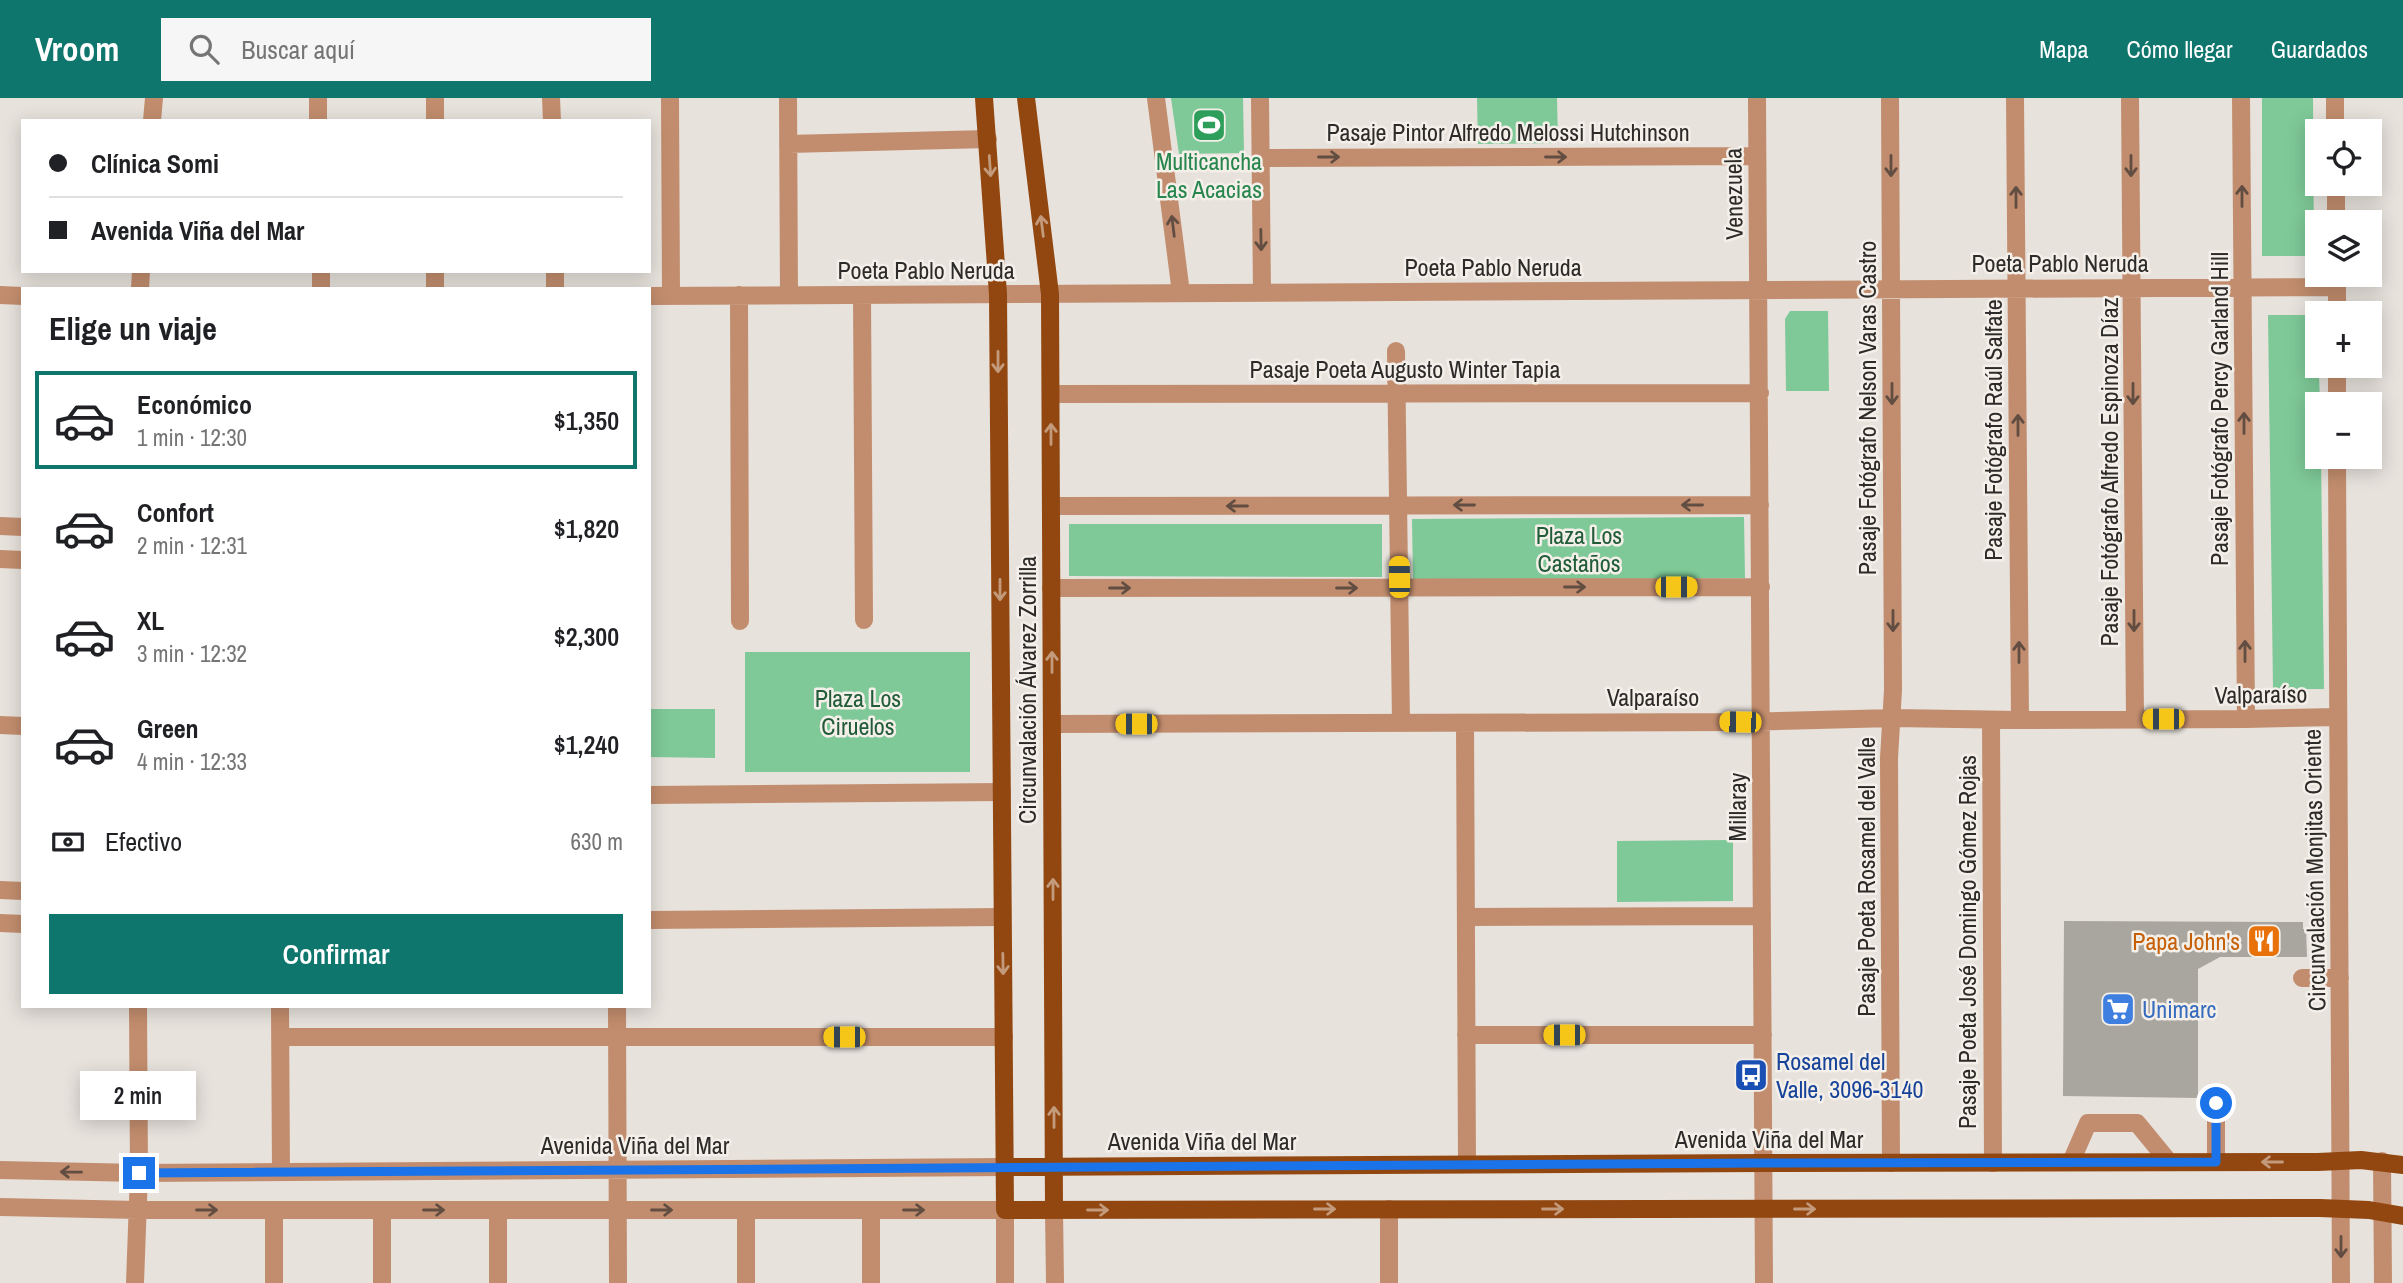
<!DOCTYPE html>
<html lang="es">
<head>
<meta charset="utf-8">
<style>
	:root { --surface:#fff; --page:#f6f6f6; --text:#202124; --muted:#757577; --line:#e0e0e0; --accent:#0f766e }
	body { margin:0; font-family:"Archivo Narrow",sans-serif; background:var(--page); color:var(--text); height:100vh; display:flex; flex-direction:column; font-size:26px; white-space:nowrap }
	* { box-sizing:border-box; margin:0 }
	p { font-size:23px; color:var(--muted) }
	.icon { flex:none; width:38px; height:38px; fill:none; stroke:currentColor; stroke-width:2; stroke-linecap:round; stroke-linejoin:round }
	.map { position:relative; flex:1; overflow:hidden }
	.details { position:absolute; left:21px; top:189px; width:630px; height:721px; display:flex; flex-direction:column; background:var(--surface); border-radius:0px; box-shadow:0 4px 18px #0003 }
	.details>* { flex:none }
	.hud { position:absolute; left:21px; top:21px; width:630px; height:154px; border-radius:0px; box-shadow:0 4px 18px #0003; display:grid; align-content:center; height:154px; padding:0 28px; background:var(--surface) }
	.tools { position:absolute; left:2305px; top:21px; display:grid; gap:14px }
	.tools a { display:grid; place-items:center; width:77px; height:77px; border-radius:0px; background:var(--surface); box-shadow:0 4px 18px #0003; font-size:35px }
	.end { position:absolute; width:32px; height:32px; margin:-16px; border:9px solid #1a73e8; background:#fff; box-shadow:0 0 0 4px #fff }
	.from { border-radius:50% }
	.bubble { position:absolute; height:49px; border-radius:0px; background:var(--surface); box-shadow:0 4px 18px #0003; font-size:23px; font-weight:600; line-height:49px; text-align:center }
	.car { position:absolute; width:21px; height:42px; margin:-21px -10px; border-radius:9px; box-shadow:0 0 5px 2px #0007; background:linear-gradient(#f5c518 24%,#345 0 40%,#f5c518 0 76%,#345 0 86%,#f5c518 0) }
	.hud b { display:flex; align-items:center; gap:24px; height:66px; font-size:26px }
	.hud b+b { border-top:2px solid var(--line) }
	.hud i { width:18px; height:18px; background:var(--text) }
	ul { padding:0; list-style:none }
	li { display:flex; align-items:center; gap:21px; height:98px; margin:0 14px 10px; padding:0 14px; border:4px solid transparent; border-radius:0px }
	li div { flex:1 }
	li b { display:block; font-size:26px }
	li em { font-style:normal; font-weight:600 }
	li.on { border-color:var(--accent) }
	li>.icon { width:63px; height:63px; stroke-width:1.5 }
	h2 { padding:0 28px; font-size:32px; line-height:84px }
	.pay { display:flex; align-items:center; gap:18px; height:77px; padding:0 28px; font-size:26px }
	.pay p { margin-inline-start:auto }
	.action { display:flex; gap:14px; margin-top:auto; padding:14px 28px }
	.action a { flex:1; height:80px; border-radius:0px; background:var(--accent); color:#fff; font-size:28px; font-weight:600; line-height:80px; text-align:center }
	header { display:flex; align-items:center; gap:42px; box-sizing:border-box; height:98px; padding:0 35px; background:var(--accent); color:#fff }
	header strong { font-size:33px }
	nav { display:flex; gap:38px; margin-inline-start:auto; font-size:24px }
	.search { width:490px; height:63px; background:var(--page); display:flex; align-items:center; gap:18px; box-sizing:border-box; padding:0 24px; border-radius:0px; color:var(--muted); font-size:26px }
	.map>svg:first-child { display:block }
	.green { fill:#7ec997 }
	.building { fill:#a9a59f }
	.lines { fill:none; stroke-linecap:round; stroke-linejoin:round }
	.minor { stroke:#c28d6e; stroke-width:18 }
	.major { stroke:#924710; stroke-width:18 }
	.oneway { stroke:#614d41 }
	.oneway2 { stroke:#c39b7c }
	.route { stroke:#1a73e8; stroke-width:9 }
	.labels { text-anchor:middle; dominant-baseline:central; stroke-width:5; stroke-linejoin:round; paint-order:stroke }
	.street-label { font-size:24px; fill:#2d2b29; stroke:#f4efe9 }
	.leisure-label { font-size:24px; fill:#27864d; stroke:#f4efe9 }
	.park-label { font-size:24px; fill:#205c38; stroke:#f4efe9 }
	.food-label { font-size:24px; fill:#c56008; stroke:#f4efe9; text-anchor:end }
	.shop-label { font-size:24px; fill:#366cbe; stroke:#f4efe9; text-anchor:start }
	.transit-label { font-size:24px; fill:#164399; stroke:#f4efe9; text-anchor:start }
</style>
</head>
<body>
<header>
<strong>Vroom</strong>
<div class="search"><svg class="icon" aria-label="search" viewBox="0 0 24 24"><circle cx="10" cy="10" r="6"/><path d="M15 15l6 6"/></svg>Buscar aquí</div>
<nav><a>Mapa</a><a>Cómo llegar</a><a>Guardados</a></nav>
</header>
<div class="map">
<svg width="2403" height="1185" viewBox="0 0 2403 1185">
	<rect width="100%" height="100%" fill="#e7e2dc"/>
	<path class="green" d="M 1171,0 L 1243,0 L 1244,55 L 1179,56 Z
		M 1477,0 L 1557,0 L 1558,45 L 1478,46 Z
		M 2262,0 L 2313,0 L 2314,158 L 2262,158 Z
		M 1790,213 L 1828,213 L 1829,293 L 1786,293 L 1785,221 Z
		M 2268,217 L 2317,217 L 2320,306 L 2317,306 L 2317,359 L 2321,359 L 2324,591 L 2273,591 Z
		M 1744,419 L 1745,480 L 1413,483 L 1412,421 Z
		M 1069,426 L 1382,426 L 1382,479 L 1069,478 Z
		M 745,554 L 970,554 L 970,674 L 745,674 Z
		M 649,611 L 715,611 L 715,660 L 649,659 Z
		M 1733,742 L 1733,803 L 1617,804 L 1617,743 Z"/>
	<path class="building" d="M 2064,823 L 2303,824 L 2303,831 L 2306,831 L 2307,859 L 2220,859 L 2198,871 L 2198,1000 L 2063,998 Z"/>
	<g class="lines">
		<path class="minor" d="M 318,0 L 318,23
			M 435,0 L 435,23
			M 551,0 L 552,23
			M 670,0 L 671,198
			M 788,0 L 789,197
			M 1156,0 L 1181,195
			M 1260,0 L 1262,195
			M 1757,0 L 1764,1185
			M 1890,0 L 1893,592 L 1889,660 L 1891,1065
			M 2015,0 L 2020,622
			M 2130,0 L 2135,622
			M 2241,0 L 2246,621
			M 2335,0 L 2335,33
			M 152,23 L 154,0
			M 788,46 L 988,41
			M 1261,60 L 1756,58
			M 2336,86 L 2336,124
			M 321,173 L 321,191
			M 555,173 L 555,191
			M 2337,177 L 2337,215
			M 140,191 L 141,173
			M 435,191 L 435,173
			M 0,197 L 23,198
			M 739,197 L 740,523
			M 862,197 L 864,522
			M 649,198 L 2337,189
			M 1396,253 L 1401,625
			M 2337,268 L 2337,306
			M 1051,296 L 1760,295
			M 2337,359 L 2341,1185
			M 1051,408 L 1760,407
			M 0,428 L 23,429
			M 0,461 L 23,462
			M 1051,490 L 1761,489
			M 1991,622 L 1993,1065
			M 1465,625 L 1467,1066
			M 1052,626 L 1740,624 L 1893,620 L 2020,622 L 2246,621 L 2337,619
			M 0,627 L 23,628
			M 649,697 L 1002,694
			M 0,792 L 23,793
			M 1466,819 L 1762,818
			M 649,822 L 1002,819
			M 0,825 L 23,826
			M 2302,880 L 2340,880
			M 280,908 L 281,1074
			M 617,908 L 618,1185
			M 1466,937 L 1763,937
			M 281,939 L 1004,939
			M 2216,1005 L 2216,1064
			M 2382,1063 L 2383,1185
			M 2071,1064 L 2088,1025 L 2137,1025 L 2169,1064
			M 0,1072 L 139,1075 L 1005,1069
			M 0,1109 L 138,1112 L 1005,1112 L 1005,1185
			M 1389,1111 L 1389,1185
			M 274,1112 L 274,1185
			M 382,1112 L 382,1185
			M 746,1112 L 746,1185
			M 871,1112 L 871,1185
			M 1054,1112 L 1055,1185
			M 135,1185 L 139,1075 L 138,908
			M 498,1185 L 498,1112"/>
		<path class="major" d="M 984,0 L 998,196 L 1005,1112 L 2320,1110 L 2369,1112 L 2403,1118
			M 1026,0 L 1050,196 L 1054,1112
			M 1005,1069 L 1763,1065 L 2318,1064 L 2361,1062 L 2403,1067"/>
	</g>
	<defs><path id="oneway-shaft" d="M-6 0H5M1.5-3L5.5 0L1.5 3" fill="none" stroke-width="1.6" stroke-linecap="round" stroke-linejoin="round" transform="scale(1.75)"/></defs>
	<g class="oneway">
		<use href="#oneway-shaft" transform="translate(1329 59)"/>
		<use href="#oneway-shaft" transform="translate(1556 59)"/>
		<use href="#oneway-shaft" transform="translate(1891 68) rotate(90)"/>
		<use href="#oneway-shaft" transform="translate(2131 68) rotate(90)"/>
		<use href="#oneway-shaft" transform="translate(2242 98) rotate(-90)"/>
		<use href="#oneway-shaft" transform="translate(2016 99) rotate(-90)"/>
		<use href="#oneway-shaft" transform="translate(1173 128) rotate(-97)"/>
		<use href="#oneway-shaft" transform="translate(1261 142) rotate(89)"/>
		<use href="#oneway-shaft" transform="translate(1892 296) rotate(90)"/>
		<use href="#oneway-shaft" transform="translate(2133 296) rotate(90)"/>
		<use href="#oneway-shaft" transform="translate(2244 325) rotate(-90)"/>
		<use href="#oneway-shaft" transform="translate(2018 327) rotate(-90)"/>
		<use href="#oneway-shaft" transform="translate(1464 407) rotate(180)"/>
		<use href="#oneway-shaft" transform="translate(1692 407) rotate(180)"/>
		<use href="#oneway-shaft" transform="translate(1237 408) rotate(180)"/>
		<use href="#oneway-shaft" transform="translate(1575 489)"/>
		<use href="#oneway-shaft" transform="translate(1120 490)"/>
		<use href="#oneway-shaft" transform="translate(1347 490)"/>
		<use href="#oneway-shaft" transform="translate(1893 523) rotate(90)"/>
		<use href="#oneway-shaft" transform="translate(2134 523) rotate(90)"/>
		<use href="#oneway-shaft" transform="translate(2245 553) rotate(-90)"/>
		<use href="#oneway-shaft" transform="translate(2019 554) rotate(-90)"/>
		<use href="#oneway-shaft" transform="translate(71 1074) rotate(-179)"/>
		<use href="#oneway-shaft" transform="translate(207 1112)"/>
		<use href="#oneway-shaft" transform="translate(434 1112)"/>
		<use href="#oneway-shaft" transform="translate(662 1112)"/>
		<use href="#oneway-shaft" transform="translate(914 1112)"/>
		<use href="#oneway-shaft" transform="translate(2341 1149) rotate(90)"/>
	</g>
	<g class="oneway2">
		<use href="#oneway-shaft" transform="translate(990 68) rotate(86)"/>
		<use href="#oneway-shaft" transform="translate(1042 128) rotate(-97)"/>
		<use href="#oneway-shaft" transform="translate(998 264) rotate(90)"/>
		<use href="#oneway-shaft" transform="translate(1051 336) rotate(-90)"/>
		<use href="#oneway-shaft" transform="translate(1000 492) rotate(90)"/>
		<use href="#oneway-shaft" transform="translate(1052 564) rotate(-90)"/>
		<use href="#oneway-shaft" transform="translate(1053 791) rotate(-90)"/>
		<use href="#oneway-shaft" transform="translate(1003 866) rotate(89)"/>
		<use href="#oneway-shaft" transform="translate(1054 1019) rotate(-90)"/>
		<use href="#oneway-shaft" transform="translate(2272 1064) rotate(-180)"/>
		<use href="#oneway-shaft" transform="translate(1325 1111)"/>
		<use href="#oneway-shaft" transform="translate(1553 1111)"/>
		<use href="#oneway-shaft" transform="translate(1805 1111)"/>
		<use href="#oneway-shaft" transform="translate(1098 1112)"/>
	</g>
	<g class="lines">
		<path class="route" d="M 139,1075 L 1763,1065 L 2216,1064 L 2216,1005"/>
	</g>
	<defs>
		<g id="stadium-square" transform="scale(1.75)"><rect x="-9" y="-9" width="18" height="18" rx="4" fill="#2e9e5b" stroke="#f4efe9"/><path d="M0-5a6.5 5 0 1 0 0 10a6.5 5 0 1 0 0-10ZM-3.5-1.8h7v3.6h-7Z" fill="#fff"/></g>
		<g id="restaurant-square" transform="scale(1.75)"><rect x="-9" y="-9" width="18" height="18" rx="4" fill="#e8710a" stroke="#f4efe9"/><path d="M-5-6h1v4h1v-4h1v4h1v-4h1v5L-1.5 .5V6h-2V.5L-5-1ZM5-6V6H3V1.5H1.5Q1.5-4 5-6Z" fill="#fff"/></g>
		<g id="supermarket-square" transform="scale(1.75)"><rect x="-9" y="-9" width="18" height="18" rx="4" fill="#3f7fe0" stroke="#f4efe9"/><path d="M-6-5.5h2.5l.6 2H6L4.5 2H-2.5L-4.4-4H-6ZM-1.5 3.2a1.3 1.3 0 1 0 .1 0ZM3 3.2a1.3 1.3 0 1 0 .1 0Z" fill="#fff"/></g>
		<g id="bus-square" transform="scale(1.75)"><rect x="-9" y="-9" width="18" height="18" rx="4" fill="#1a4fb4" stroke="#f4efe9"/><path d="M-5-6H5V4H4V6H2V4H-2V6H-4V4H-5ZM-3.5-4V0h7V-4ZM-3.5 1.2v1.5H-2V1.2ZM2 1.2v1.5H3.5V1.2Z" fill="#fff"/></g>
	</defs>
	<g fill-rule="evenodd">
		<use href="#stadium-square" x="1209" y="27"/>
		<use href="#restaurant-square" x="2264" y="843"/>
		<use href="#supermarket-square" x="2118" y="911"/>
		<use href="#bus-square" x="1751" y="977"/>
	</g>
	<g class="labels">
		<g class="street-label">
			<text x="1508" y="34">Pasaje Pintor Alfredo Melossi Hutchinson</text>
			<text transform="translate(1733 96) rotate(-91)">Venezuela</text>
			<text x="2060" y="165">Poeta Pablo Neruda</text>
			<text x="1493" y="169">Poeta Pablo Neruda</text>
			<text x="926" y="172">Poeta Pablo Neruda</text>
			<text x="1405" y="271">Pasaje Poeta Augusto Winter Tapia</text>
			<text transform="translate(1867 310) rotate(-90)">Pasaje Fotógrafo Nelson Varas Castro</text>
			<text transform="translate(2219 311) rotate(-90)">Pasaje Fotógrafo Percy Garland Hill</text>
			<text transform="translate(1993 332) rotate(-90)">Pasaje Fotógrafo Raúl Salfate</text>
			<text transform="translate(2109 374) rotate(-90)">Pasaje Fotógrafo Alfredo Espinoza Díaz</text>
			<text transform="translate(1027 592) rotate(-90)">Circunvalación Álvarez Zorrilla</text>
			<text transform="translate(2261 596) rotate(-1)">Valparaíso</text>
			<text x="1653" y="599">Valparaíso</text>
			<text transform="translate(1737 709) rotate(-90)">Millaray</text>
			<text transform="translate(2314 772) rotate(-91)">Circunvalación Monjitas Oriente</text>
			<text transform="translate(1866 779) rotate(-90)">Pasaje Poeta Rosamel del Valle</text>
			<text transform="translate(1967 844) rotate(-90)">Pasaje Poeta José Domingo Gómez Rojas</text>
			<text x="1769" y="1041">Avenida Viña del Mar</text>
			<text x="1202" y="1043">Avenida Viña del Mar</text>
			<text x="635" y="1047">Avenida Viña del Mar</text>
		</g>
		<g class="leisure-label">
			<text x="1209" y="63">Multicancha<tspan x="1209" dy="28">Las Acacias</tspan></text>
		</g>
		<g class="park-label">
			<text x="1579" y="437">Plaza Los<tspan x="1579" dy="28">Castaños</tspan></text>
			<text x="858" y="600">Plaza Los<tspan x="858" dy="28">Ciruelos</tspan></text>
		</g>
		<g class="food-label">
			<text x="2240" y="843">Papa John's</text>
		</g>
		<g class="shop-label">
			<text x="2142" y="911">Unimarc</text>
		</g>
		<g class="transit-label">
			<text x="1776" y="963">Rosamel del<tspan x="1776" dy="28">Valle, 3096-3140</tspan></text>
		</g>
	</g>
</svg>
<div class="tools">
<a><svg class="icon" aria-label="locate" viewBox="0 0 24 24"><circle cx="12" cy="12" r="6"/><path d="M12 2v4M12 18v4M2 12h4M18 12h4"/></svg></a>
<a><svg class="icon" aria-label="layers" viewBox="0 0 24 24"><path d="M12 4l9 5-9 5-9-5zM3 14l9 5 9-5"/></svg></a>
<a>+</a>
<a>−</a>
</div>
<i class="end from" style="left:2216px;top:1005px"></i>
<i class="end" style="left:139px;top:1075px"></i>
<div class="bubble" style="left:80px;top:973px;width:116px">2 min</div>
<i class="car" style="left:1399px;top:479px;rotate:359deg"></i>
<i class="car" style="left:1676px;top:489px;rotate:90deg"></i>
<i class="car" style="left:2163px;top:621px;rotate:270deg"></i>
<i class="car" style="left:1740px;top:624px;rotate:271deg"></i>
<i class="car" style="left:1136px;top:626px;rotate:270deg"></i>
<i class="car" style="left:1564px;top:937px;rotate:270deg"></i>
<i class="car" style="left:844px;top:939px;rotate:270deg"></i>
<div class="hud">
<b><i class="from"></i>Clínica Somi</b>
<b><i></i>Avenida Viña del Mar</b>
</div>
<section class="details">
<h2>Elige un viaje</h2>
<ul>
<li class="on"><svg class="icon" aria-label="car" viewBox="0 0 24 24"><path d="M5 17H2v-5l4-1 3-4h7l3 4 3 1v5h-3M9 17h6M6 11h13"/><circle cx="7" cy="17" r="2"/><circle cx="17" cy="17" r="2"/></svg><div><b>Económico</b><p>1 min · 12:30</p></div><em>$1,350</em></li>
<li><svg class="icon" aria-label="car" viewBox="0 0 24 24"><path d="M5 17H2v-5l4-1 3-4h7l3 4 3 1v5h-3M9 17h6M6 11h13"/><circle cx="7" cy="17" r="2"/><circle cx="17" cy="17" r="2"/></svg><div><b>Confort</b><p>2 min · 12:31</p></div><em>$1,820</em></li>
<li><svg class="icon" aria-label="car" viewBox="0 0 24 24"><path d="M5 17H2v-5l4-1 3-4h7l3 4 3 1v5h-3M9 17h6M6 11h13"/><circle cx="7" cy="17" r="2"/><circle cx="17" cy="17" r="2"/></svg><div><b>XL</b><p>3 min · 12:32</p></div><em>$2,300</em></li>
<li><svg class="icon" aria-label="car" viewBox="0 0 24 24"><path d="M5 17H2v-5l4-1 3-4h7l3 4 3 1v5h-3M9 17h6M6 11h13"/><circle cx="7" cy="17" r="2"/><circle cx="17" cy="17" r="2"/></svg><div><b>Green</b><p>4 min · 12:33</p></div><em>$1,240</em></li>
</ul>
<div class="pay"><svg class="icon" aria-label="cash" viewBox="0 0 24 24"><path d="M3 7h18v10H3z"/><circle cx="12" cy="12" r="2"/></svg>Efectivo<p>630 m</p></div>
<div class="action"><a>Confirmar</a></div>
</section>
</div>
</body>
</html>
